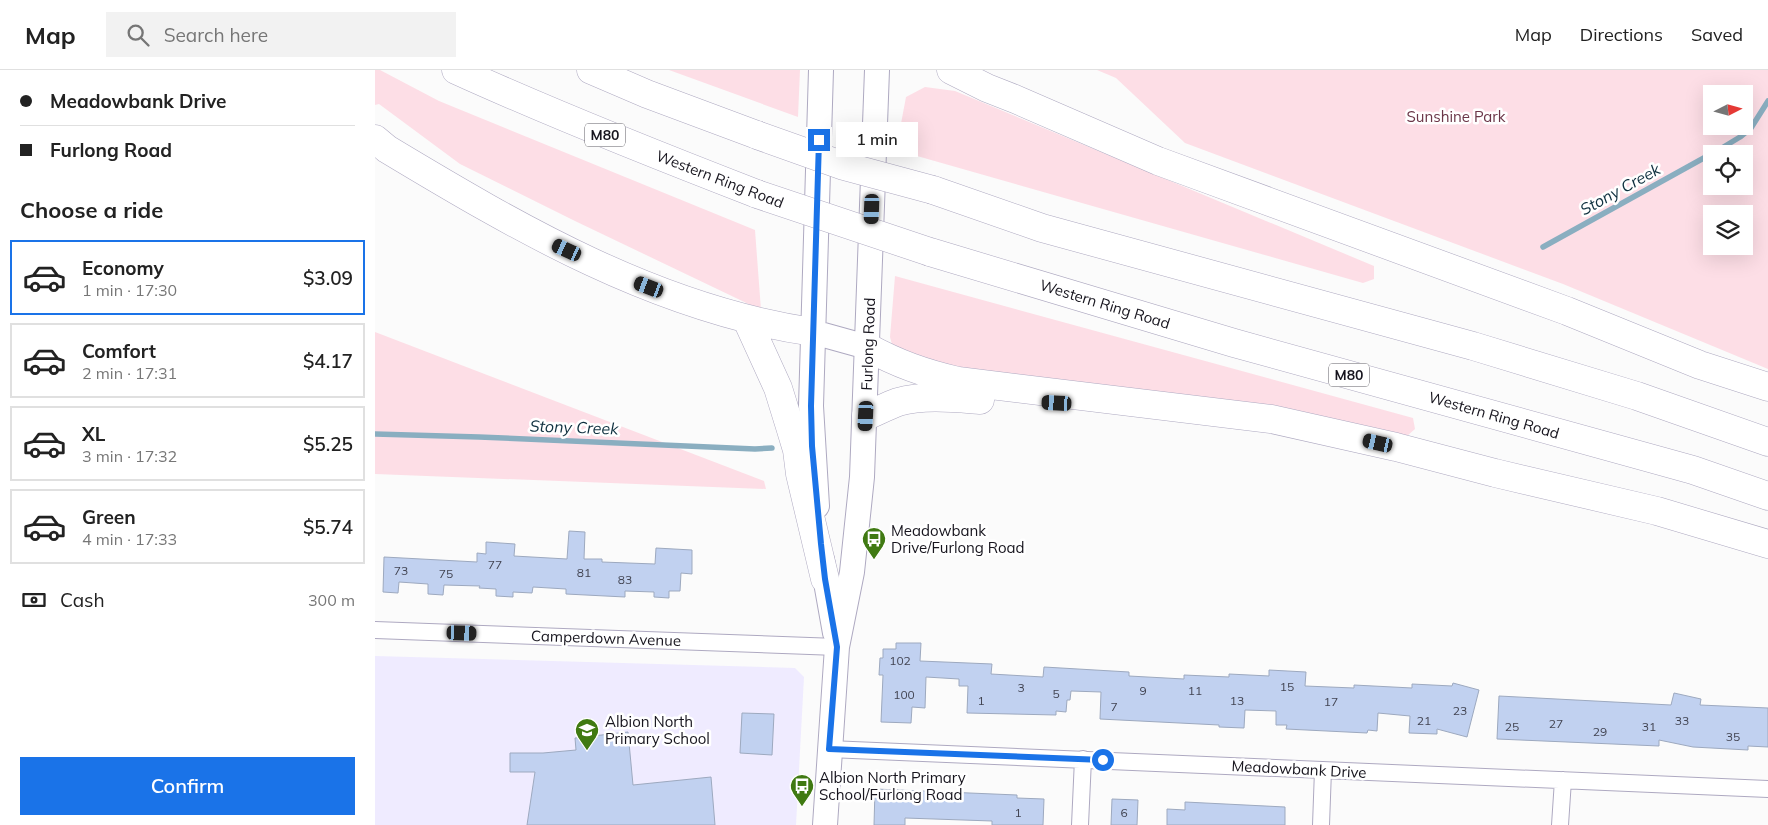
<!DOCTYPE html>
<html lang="en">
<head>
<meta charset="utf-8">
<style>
	:root { --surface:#fff; --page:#f2f2f2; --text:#222; --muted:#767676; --line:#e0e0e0; --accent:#1a73e8 }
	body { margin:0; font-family:Mulish,sans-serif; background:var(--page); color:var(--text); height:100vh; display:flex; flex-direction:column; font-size:19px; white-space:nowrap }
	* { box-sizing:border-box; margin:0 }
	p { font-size:16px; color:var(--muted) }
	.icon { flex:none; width:28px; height:28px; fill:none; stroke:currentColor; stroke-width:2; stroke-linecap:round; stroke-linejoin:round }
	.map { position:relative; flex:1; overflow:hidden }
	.side { display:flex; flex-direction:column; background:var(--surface); width:375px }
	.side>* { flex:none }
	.top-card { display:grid; align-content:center; height:110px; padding:0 20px; background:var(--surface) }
	.needle { width:32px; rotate:84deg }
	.controls { position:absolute; left:1328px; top:15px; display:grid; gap:10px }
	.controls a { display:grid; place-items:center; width:50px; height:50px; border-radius:0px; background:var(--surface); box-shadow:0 5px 20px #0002; font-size:25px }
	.end { position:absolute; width:22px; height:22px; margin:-11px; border:6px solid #1a73e8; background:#fff; box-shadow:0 0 0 2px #fff }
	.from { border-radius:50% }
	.bubble { position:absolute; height:35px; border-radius:0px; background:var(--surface); box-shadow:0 5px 20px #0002; font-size:16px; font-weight:600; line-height:35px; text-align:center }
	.car { position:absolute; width:15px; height:30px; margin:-15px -8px; border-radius:6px; box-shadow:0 0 4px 1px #0007; background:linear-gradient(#222 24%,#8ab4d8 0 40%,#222 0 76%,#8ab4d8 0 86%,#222 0) }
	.top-card b { display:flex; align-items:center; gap:18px; height:48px; font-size:19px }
	.top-card b+b { border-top:1px solid var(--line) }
	.top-card i { width:12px; height:12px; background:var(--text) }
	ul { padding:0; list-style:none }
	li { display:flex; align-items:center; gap:15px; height:75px; margin:0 10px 8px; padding:0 10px; border:2px solid var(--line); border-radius:0px }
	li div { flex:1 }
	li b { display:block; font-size:19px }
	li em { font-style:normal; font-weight:600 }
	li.on { border-color:var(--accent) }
	li>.icon { width:45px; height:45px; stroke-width:1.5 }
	h2 { padding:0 20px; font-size:22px; line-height:60px }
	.pay { display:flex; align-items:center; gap:12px; height:55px; padding:0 20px; font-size:19px }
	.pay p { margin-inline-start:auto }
	.cta { display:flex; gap:10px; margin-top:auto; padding:10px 20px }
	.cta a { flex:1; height:58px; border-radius:0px; background:var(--accent); color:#fff; font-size:20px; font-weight:600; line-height:58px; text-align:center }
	header { display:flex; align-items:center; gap:30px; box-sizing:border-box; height:70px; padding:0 25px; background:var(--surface); border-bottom:1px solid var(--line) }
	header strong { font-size:24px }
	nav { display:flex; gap:28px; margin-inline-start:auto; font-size:18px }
	.search { width:350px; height:45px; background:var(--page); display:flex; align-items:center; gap:12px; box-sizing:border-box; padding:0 18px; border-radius:0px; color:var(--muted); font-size:19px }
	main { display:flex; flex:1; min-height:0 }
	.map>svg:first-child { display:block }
	.built { fill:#efebff }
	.green { fill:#fddee6; fill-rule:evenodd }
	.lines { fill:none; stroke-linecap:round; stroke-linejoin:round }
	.stream { stroke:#8aaec0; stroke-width:5.5 }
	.building { fill:#c1d1f0; stroke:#9da9bf }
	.street-casing { stroke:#aea9c1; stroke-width:18 }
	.secondary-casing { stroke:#aea9c1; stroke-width:26 }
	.highway-casing { stroke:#aea9c1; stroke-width:29 }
	.street { stroke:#fff; stroke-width:16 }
	.secondary { stroke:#fff; stroke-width:24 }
	.highway { stroke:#fff; stroke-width:28 }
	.highway-bridge-casing { stroke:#aea9c1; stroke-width:29; stroke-linecap:butt }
	.highway-bridge { stroke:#fff; stroke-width:28 }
	.route { stroke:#1a73e8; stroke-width:6 }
	.labels { text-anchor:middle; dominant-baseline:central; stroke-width:5; stroke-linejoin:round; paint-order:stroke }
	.number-label { font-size:12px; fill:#424452 }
	.shield { fill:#fff; stroke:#5d5b62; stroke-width:1 }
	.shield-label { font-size:14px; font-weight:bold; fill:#17151e }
	.park-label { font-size:15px; fill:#6b3648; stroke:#fff }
	.street-label { font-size:15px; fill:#17151e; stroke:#fff }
	.poi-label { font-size:15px; fill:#17151e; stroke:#fff; text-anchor:start }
	.water-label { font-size:16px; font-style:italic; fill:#0e2f3e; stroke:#fff }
</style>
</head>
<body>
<header>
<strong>Map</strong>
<div class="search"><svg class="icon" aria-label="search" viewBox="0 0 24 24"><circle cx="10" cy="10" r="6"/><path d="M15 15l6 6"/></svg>Search here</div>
<nav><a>Map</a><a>Directions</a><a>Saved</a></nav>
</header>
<main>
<section class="side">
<div class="top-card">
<b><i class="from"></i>Meadowbank Drive</b>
<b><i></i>Furlong Road</b>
</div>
<h2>Choose a ride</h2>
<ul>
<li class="on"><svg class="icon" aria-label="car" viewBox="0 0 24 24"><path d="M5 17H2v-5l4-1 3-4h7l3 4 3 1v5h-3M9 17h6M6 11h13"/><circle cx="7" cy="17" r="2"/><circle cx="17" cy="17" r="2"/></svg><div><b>Economy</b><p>1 min · 17:30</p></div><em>$3.09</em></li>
<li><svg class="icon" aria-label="car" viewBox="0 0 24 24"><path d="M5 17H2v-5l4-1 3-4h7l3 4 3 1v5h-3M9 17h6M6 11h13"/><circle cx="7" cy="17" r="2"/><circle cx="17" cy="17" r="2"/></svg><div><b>Comfort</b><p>2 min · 17:31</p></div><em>$4.17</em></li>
<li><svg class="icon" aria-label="car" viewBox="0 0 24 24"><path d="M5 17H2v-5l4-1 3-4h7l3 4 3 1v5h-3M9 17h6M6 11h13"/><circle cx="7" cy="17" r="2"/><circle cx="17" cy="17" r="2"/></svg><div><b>XL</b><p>3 min · 17:32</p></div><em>$5.25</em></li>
<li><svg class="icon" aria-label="car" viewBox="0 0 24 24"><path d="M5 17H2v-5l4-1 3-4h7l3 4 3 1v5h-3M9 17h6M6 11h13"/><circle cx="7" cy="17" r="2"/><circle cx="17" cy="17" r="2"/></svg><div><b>Green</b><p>4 min · 17:33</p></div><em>$5.74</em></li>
</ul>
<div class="pay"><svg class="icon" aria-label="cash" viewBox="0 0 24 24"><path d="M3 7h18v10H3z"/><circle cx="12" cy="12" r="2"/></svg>Cash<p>300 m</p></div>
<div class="cta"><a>Confirm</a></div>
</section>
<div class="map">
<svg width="1393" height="755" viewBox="0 0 1393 755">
	<rect width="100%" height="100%" fill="#fbfbfb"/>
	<path class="built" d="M 0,586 L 420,598 L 429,607 L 421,755 L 0,755 Z"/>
	<path class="green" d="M 0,0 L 5,0 L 64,31 L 380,160 L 386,240 L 200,151 L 85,94 L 4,34 L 0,35 Z
		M 294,0 L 425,0 L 423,47 Z
		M 722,0 L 1393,0 L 1393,299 L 1188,214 L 810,73 L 741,8 ZM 1336,24 L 1369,24 L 1369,56 L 1336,56 ZM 1336,84 L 1369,84 L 1369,116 L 1336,116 ZM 1336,144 L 1369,144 L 1369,176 L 1336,176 Z
		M 550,17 L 580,21 L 999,196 L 999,209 L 988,213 L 521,80 L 531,27 Z
		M 520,206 L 1038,348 L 1040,359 L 1032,366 L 897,341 L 586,300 L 518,278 L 515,267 Z
		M 0,262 L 389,411 L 391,419 L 0,404 Z"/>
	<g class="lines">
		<path class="stream" d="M 1337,84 L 1365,67 L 1376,58 L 1393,31
			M 1168,177 L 1336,84
			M 0,364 L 104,367 L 380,379 L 397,378"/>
	</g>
	<path class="building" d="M 194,461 L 210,462 L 209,489 L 227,489 L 227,492 L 280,494 L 281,478 L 317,480 L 317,504 L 306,503 L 305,521 L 294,521 L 294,528 L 279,527 L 279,522 L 250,521 L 250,527 L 191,524 L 191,519 L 158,517 L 157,523 L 138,522 L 138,527 L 121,526 L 121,519 L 104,518 L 105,516 L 69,515 L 68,525 L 53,524 L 53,514 L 24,512 L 23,523 L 8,522 L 9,487 L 102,492 L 102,483 L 111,484 L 111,472 L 140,474 L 139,486 L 192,489 Z
		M 521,573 L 546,573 L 545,591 L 617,594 L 616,604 L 668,607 L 669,597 L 754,602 L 754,606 L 809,609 L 809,605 L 854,607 L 854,604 L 894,606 L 894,600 L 931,602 L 930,616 L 979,618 L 979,615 L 1037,618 L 1037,614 L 1077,616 L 1078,613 L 1104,620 L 1092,667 L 1062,659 L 1062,664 L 1034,663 L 1035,646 L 1003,643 L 1002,661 L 993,660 L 992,663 L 911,659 L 912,655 L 901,655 L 901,641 L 870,640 L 869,658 L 844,657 L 844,655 L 725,649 L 726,622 L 696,621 L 695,630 L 692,630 L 691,642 L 681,641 L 681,645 L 592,643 L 593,616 L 584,616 L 584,609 L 551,607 L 550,638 L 537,637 L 536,653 L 506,652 L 508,605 L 504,605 L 505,588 L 508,588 L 508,579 L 521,579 Z
		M 1299,623 L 1326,629 L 1325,635 L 1393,638 L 1393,677 L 1373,676 L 1373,680 L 1318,677 L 1284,670 L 1284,676 L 1122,669 L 1124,626 L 1296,635 Z
		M 367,643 L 399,644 L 397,685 L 365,683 Z
		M 253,662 L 258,715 L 336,707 L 340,755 L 152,755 L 160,702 L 135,702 L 135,683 L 168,683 L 201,680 L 200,668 Z
		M 500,719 L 642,725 L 642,728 L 669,729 L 668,755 L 617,755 L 617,751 L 530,748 L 530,755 L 499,755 Z
		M 737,729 L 763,730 L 762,755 L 736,755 Z
		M 810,732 L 910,737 L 910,755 L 792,755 L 792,739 L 810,740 Z"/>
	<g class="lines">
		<g class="street-casing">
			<path id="street" d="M 0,560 L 462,577
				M 454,679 L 1393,719
				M 705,755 L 708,689
				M 946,755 L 948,700
				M 1185,755 L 1188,710"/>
		</g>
		<g class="secondary-casing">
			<path id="secondary" d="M 438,262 L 492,277
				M 442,436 L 436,336 L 446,0
				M 447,490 L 460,563
				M 450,755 L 462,577 L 477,502 L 487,407 L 502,0"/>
		</g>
		<g class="highway-casing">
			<path id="highway" d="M 81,0 C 180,45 281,85 382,124
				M 216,0 L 272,24 L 382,65
				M 576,0 L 612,18 L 640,29 L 783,91 L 1192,241 L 1325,295 L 1393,317
				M 0,69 L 12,79 C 145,159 282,239 438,262
				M 558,120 L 667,158 L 1098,276 L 1262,326 L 1393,372
				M 555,182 L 859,273 L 1318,400 L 1393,426
				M 372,250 L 403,318 L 416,360 L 422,380 L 425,404 L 450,509
				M 492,277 C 523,294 549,303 583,311 L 896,349 L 1021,377 L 1120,403 L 1282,441 L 1393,474
				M 491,346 C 501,342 512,336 523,332 C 549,325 578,328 605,330"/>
		</g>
		<use href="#street" class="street"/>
		<use href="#secondary" class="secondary"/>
		<use href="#highway" class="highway"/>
		<g class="highway-bridge-casing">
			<path id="highway-bridge" d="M 382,65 L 469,96 L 558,120
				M 382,124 L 555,182"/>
		</g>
		<use href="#highway-bridge" class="highway-bridge"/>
	</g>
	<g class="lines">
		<path class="route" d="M 444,70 L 436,336 L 437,376 L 446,474 L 450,509 L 462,577 L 454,679 L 728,690"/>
	</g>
	<defs>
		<g id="bus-pin" transform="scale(1.25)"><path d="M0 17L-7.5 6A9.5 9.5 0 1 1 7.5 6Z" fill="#407a12" stroke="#fff"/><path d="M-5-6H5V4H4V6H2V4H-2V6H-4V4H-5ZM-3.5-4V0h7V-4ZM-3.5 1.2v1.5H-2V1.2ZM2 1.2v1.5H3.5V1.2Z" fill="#fff"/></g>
		<g id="school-pin" transform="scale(1.25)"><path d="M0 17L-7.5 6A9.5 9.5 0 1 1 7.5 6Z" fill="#407a12" stroke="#fff"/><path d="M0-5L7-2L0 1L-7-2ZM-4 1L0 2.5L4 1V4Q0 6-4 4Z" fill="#fff"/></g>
	</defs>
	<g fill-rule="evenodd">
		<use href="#bus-pin" x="499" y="469"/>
		<use href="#school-pin" x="212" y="660"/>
		<use href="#bus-pin" x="427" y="716"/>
	</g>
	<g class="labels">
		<g class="number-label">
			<text x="120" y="494">77</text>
			<text x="26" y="500">73</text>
			<text x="209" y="502">81</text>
			<text x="71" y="503">75</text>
			<text x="250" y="509">83</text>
			<text x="525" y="590">102</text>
			<text x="912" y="616">15</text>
			<text x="646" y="617">3</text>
			<text x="768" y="620">9</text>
			<text x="820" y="620">11</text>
			<text x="681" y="623">5</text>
			<text x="529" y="624">100</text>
			<text x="606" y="630">1</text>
			<text x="862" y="630">13</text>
			<text x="956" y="631">17</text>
			<text x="739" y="636">7</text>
			<text x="1085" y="640">23</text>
			<text x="1049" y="650">21</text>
			<text x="1307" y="650">33</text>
			<text x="1181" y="653">27</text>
			<text x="1137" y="656">25</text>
			<text x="1274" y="656">31</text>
			<text x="1225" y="661">29</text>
			<text x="1358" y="666">35</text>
			<text x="643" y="742">1</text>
			<text x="749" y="742">6</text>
		</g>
		<g class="shield">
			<rect x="210" y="53.5" width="40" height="23" rx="4"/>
			<rect x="954" y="293.5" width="40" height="23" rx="4"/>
		</g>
		<g class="shield-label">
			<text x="230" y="65">M80</text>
			<text x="974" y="305">M80</text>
		</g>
		<g class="park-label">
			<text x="1081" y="46">Sunshine Park</text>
		</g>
		<g class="street-label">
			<text transform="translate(345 109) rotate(21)">Western Ring Road</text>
			<text transform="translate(730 234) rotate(17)">Western Ring Road</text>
			<text transform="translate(493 274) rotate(-88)">Furlong Road</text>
			<text transform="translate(1119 345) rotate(16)">Western Ring Road</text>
			<text transform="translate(231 568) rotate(2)">Camperdown Avenue</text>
			<text transform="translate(924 699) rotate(3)">Meadowbank Drive</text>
		</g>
		<g class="poi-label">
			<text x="516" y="460">Meadowbank<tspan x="516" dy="17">Drive/Furlong Road</tspan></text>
			<text x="230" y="651">Albion North<tspan x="230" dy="17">Primary School</tspan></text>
			<text x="444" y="707">Albion North Primary<tspan x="444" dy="17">School/Furlong Road</tspan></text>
		</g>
		<g class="water-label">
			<text transform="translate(1245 119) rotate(-29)">Stony Creek</text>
			<text transform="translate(199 357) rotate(2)">Stony Creek</text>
		</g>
	</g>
</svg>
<div class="controls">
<a><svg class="needle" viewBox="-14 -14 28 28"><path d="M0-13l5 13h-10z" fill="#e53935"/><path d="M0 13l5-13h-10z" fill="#767676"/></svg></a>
<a><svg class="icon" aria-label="locate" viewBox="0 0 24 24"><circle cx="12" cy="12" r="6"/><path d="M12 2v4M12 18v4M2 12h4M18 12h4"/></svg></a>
<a><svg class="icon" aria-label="layers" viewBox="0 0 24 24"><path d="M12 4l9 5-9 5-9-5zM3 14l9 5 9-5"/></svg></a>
</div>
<i class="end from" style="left:728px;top:690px"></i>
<i class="end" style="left:444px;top:70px"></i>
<div class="bubble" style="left:461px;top:52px;width:82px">1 min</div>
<i class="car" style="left:497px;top:139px;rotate:182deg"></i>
<i class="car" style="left:192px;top:180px;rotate:295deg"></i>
<i class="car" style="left:274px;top:217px;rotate:291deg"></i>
<i class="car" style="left:682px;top:333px;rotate:273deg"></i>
<i class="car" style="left:491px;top:346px;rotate:183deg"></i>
<i class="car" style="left:1003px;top:373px;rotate:283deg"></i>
<i class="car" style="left:87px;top:563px;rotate:92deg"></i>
</div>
</main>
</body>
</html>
